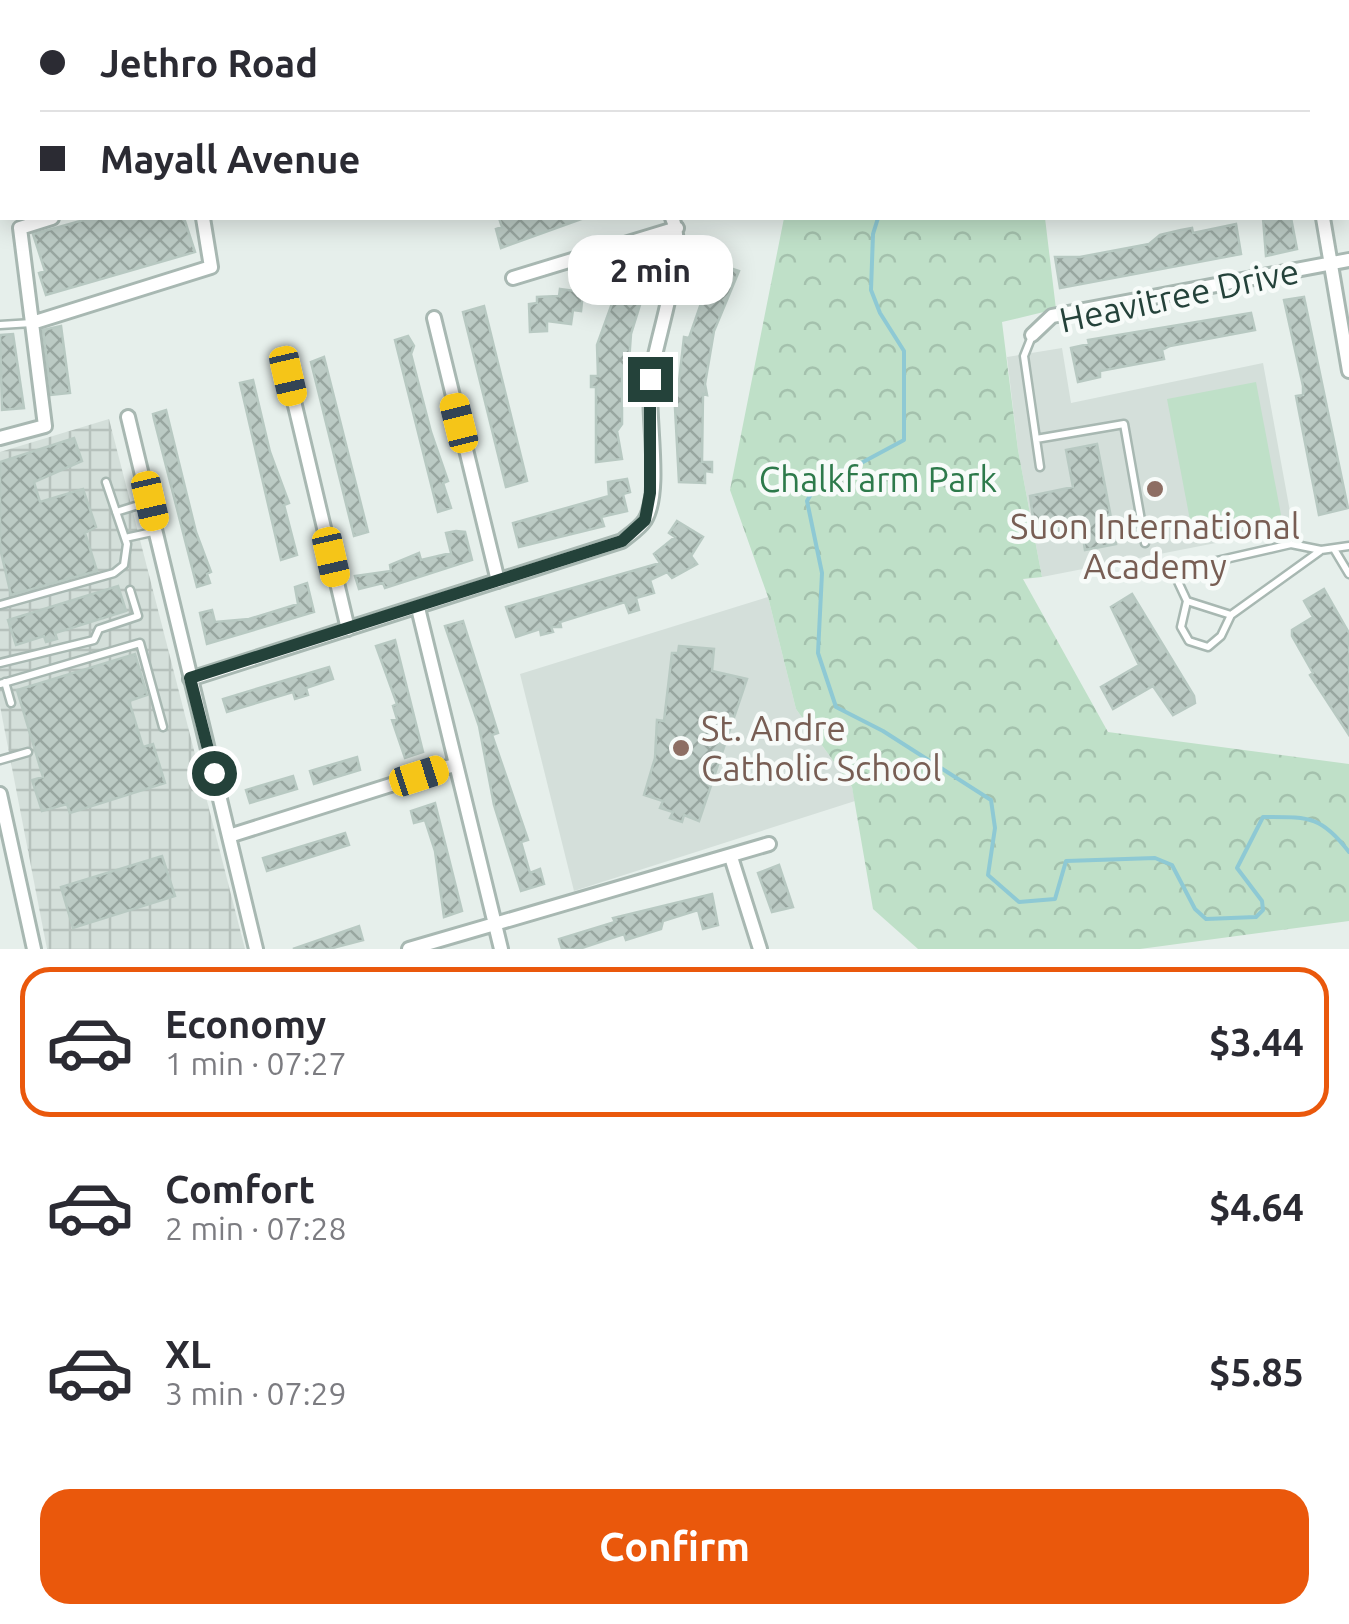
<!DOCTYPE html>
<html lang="en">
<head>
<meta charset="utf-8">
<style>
	:root { --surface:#fff; --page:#f7f7f7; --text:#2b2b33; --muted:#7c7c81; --line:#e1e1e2; --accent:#ea580c }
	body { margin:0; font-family:Ubuntu,sans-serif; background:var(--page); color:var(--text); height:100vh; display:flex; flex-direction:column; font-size:38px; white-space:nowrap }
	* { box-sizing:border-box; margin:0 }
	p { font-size:32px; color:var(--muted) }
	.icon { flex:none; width:55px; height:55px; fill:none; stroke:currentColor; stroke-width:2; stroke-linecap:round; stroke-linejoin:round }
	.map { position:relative; height:949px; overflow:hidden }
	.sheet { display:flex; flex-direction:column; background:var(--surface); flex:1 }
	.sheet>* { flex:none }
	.banner { position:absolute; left:0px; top:0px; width:1350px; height:220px; box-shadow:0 5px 25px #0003; display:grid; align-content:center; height:220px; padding:0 40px; background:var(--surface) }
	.end { position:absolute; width:45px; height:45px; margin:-22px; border:12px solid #24423a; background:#fff; box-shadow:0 0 0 5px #fff }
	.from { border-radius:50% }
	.bubble { position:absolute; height:70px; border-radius:30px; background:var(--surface); box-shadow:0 5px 25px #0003; font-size:32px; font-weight:700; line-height:70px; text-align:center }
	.car { position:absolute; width:30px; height:60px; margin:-30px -15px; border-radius:12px; box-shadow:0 0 8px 2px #0007; background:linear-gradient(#f5c518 24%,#345 0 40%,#f5c518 0 76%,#345 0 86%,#f5c518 0) }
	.banner b { display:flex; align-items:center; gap:35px; height:95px; font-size:38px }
	.banner b+b { border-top:2px solid var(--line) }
	.banner i { width:25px; height:25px; background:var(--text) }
	ul { padding:18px 0 0; list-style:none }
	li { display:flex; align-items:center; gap:30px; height:150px; margin:0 20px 15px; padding:0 20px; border:5px solid transparent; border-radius:30px }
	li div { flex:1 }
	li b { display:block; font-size:38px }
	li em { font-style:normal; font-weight:700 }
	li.on { border-color:var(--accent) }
	li>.icon { width:90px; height:90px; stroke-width:1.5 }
	.primary-button { display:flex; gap:20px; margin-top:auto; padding:20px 40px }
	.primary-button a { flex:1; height:115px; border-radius:30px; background:var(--accent); color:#fff; font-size:40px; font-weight:700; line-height:115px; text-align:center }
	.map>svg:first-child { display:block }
	.built { fill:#d4dfda }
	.industrial { fill:url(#industrial-grid) }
	.park { fill:url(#park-crowns) }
	.garden { fill:#bfe0c8 }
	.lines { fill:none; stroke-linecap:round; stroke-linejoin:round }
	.stream { stroke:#8ec9d4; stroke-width:4 }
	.building { fill:url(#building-cross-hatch); stroke:#b8c9c2; stroke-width:2.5 }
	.service-casing { stroke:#a8b8b2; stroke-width:11 }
	.minor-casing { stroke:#a8b8b2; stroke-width:18 }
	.service { stroke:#fff; stroke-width:6 }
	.minor { stroke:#fff; stroke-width:12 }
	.route { stroke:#24423a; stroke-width:12 }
	.education-dot { fill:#8d6e63; stroke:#f7fbf9; stroke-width:4 }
	.labels { text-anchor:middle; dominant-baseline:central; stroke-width:9; stroke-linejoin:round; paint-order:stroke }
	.street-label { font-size:35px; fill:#24423a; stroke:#f7fbf9 }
	.park-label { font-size:35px; fill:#2d7a4b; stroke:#f7fbf9 }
	.education-label { font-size:35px; fill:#785e54; stroke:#f7fbf9 }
</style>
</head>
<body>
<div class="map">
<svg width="1349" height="949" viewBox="0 0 1349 949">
	<defs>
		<pattern id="industrial-grid" width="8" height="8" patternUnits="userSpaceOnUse" patternTransform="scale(2.5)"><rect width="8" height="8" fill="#d4dfda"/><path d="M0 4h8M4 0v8" fill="none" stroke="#b6c1bc"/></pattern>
		<pattern id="park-crowns" width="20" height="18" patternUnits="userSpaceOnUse" patternTransform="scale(2.5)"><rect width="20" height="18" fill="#bfe0c8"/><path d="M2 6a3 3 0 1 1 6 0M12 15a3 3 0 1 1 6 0" fill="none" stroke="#a4c1ad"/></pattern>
		<pattern id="building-cross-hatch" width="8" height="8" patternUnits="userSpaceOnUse" patternTransform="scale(2.5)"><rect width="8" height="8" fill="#bbcac4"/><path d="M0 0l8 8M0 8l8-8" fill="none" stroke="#98a6a0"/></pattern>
	</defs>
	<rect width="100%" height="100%" fill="#e6efeb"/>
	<path class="built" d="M 1062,348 L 1071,403 L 1263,363 L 1293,528 L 1042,577 L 1018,450 L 1007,357 Z
		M 768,597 L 796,709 L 852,787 L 855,801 L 574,891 L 520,674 Z"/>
	<path class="industrial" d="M 109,419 L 245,949 L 47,949 L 0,706 L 0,452 Z"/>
	<path class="park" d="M 784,218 L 1045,218 L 1056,309 L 1002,322 L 1018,450 L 1042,577 L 1023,579 L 1108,732 L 1349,764 L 1349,921 L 1140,949 L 918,949 L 873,909 L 852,787 L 796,709 L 768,597 L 730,490 Z"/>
	<path class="garden" d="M 1256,382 L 1282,520 L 1193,536 L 1167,399 Z"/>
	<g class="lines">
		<path class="stream" d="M 812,2 L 812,0
			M 878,218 L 873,234 L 871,290 L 880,313 L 904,351 L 904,440 L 850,469 L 822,475 L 807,501 L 822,573 L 818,653 L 836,707 L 883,731 L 991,800 L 995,828 L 988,875 L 1019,902 L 1055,899 L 1066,861 L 1155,858 L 1172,865 L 1195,909 L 1206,919 L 1256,917 L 1263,910 L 1262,901 L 1237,868 L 1263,817 C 1308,817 1321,815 1349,852"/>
	</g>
	<path class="building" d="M 91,218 L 184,218 L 195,252 L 46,295 L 39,273 L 45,271 L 33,234 Z
		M 499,218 L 584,218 L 501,248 L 496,229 L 502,227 Z
		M 1263,218 L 1291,218 L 1297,249 L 1266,256 Z
		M 1236,224 L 1241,254 L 1060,288 L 1055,257 L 1080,257 L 1149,244 L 1160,235 L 1181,230 L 1192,228 L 1193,233 Z
		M 641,263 L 652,266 L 631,334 L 628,375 L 622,374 L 622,424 L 617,431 L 622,459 L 596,462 L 596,387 L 591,387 L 591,376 L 598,376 L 597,345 L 623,273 L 635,277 Z
		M 715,263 L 739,271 L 714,331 L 705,384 L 707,395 L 703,394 L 702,462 L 712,462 L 712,472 L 705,471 L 705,483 L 679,482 L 674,389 L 678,390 L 684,337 L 689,338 Z
		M 560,289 L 583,292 L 581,311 L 573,310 L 571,324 L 547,321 L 547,331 L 530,332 L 529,304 L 537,303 L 537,297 L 559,296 Z
		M 1304,297 L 1348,508 L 1319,515 L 1296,396 L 1303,395 L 1303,386 L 1284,300 Z
		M 484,306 L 527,481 L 506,487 L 463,312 Z
		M 1251,313 L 1255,330 L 1170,346 L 1162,350 L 1164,359 L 1100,371 L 1100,377 L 1078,382 L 1071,348 L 1089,344 L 1088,340 Z
		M 61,326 L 70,393 L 51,395 L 43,330 Z
		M 13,334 L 24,408 L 2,410 L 0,335 Z
		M 408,336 L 414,346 L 411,354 L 431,432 L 448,481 L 443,483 L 451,508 L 438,512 L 395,340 Z
		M 324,357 L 368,532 L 354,536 L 311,362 Z
		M 253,380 L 270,452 L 289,503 L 284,505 L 297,555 L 281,560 L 240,383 Z
		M 166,410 L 196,532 L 211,572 L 207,574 L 210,583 L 197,587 L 154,419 L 153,414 Z
		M 74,438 L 82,461 L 34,482 L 40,502 L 83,489 L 96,527 L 85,533 L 97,571 L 11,595 L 0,548 L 0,462 Z
		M 1097,444 L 1116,544 L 1085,550 L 1082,532 L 1044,539 L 1042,531 L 1035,532 L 1030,496 L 1073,487 L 1066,450 Z
		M 627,479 L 630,492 L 623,494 L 627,511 L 601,517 L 604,526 L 519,547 L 513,523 L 609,496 L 608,482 Z
		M 677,521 L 703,537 L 691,556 L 697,564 L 672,578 L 667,572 L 650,580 L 654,593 L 636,598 L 639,610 L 629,613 L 625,602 L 560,622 L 561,627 L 551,627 L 553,632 L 541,635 L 540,629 L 516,637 L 506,607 L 660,563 L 654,554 L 675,537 L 669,533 Z
		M 456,531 L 465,532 L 472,560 L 385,588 L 383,583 L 359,589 L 355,576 L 391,571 L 390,565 L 419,553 L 421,560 L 451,553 L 446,533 Z
		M 307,583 L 314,612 L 207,644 L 200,613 L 212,610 L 215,622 L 249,619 L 298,604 L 295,587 Z
		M 118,586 L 126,611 L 55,633 L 57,639 L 46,642 L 44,636 L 16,645 L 8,620 Z
		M 1324,589 L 1349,633 L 1349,735 L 1310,675 L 1313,673 L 1292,636 L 1292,630 L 1313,617 L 1304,601 Z
		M 1132,594 L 1194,696 L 1195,703 L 1173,715 L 1153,686 L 1113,709 L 1101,687 L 1139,665 L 1111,607 Z
		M 463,621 L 498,733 L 492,735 L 526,834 L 528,840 L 521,842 L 530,873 L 540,869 L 544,884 L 521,891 L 494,805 L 479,726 L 445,626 Z
		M 395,640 L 423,752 L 405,758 L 392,720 L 397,719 L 393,706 L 397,704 L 376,646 Z
		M 679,646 L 714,649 L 712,671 L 747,679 L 699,821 L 684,815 L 682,822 L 670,818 L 673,812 L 660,808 L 663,801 L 644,795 L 655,758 L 657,720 L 664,721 L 672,653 L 678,653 Z
		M 135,654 L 147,695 L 129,701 L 143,747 L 153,744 L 165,783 L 70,813 L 67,804 L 42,811 L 32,780 L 43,777 L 17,690 Z
		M 329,667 L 333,679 L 306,688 L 308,695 L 295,699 L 293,692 L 227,712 L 223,699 Z
		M 357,757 L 360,770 L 314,784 L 310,771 Z
		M 293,776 L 297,789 L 250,803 L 246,790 Z
		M 435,803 L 462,911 L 444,917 L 435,851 L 425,820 L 414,823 L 411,811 Z
		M 345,833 L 349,845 L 267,871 L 263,858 Z
		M 162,856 L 175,896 L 73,928 L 61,887 Z
		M 779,865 L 793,907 L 772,912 L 758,873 Z
		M 712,894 L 718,925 L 703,929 L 698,910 L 663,921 L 661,929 L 626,940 L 624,934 L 579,949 L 562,949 L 559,939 L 615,922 L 613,918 Z
		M 359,926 L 363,940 L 329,949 L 293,949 Z"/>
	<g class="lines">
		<g class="service-casing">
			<path id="service" d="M 0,80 L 2,80
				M 0,325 L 32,323
				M 1032,336 L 1024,356 L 1040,467
				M 1036,439 L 1124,424 L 1145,543
				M 116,512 L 148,502
				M 125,538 L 157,531
				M 1334,549 L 1349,574
				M 1173,571 L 1187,601 L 1231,615 L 1320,551
				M 1151,576 L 1291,544 L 1321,550 L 1349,546
				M 1187,601 L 1181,627 L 1189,641 L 1208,647 L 1221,636 L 1231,615
				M 0,605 L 114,573 L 124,565 L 127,544 L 106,482
				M 0,663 L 94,640 L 99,629 L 138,616 L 130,590
				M 5,682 L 11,703
				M 0,684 L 140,643 L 163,727
				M 0,760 L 28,752"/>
		</g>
		<g class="minor-casing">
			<path id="minor" d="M 245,0 L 246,2
				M 386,0 L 386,2
				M 532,0 L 532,2
				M 1282,0 L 1282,2
				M 85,2 L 94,0
				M 0,21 L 2,21
				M 0,42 L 2,62
				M 1323,218 L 1349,371
				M 513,278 L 677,228
				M 434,318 L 498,581
				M 32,323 L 211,267 L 203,218
				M 1032,335 L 1052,316 L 1349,260
				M 288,376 L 348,629
				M 128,417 L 256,949
				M 0,438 L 45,426 L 20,228 L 52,218
				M 418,608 L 501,949
				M 190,679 L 622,541 C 629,535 640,528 645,520 C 663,490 646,412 651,375 C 657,335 688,251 672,218
				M 0,794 L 34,949
				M 229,836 L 454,765
				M 731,857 L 760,949
				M 409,949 L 769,844"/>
		</g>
		<use href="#service" class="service"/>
		<use href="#minor" class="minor"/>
	</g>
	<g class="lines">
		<path class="route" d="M 214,773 L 190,678 L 622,541 L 645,520 L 650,493 L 650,379"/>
	</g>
	<g class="education-dot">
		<circle cx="1155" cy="489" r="10"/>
		<circle cx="681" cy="748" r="10"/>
	</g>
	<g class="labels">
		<g class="street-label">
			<text transform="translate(1179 295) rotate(-12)">Heavitree Drive</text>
		</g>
		<g class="park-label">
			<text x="878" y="479">Chalkfarm Park</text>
		</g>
		<g class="education-label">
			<text x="1155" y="526">Suon International<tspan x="1155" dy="40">Academy</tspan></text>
			<text x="701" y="728" text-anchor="start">St. Andre<tspan x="701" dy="40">Catholic School</tspan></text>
		</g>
	</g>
</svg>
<i class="end from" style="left:214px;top:773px"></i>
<i class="end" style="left:650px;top:379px"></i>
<div class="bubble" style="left:568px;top:235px;width:165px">2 min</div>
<i class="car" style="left:288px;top:376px;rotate:167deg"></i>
<i class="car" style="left:459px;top:423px;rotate:346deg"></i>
<i class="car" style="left:150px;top:501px;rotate:167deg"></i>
<i class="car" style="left:331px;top:557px;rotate:167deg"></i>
<i class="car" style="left:419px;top:776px;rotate:72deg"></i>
<div class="banner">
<b><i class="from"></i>Jethro Road</b>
<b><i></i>Mayall Avenue</b>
</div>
</div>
<section class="sheet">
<ul>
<li class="on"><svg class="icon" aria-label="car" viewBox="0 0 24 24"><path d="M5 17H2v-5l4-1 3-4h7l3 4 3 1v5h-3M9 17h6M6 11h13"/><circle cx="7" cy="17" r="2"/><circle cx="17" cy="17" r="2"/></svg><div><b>Economy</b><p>1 min · 07:27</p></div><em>$3.44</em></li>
<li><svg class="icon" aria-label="car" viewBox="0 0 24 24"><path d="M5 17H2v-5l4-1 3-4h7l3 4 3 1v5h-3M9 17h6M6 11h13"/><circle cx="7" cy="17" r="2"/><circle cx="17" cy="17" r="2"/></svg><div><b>Comfort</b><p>2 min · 07:28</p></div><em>$4.64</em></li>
<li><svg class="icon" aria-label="car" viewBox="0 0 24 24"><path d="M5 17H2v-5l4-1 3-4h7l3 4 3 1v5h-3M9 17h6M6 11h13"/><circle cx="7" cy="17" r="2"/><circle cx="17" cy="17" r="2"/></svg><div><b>XL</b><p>3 min · 07:29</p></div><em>$5.85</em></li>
</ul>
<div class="primary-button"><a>Confirm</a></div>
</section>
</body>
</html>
